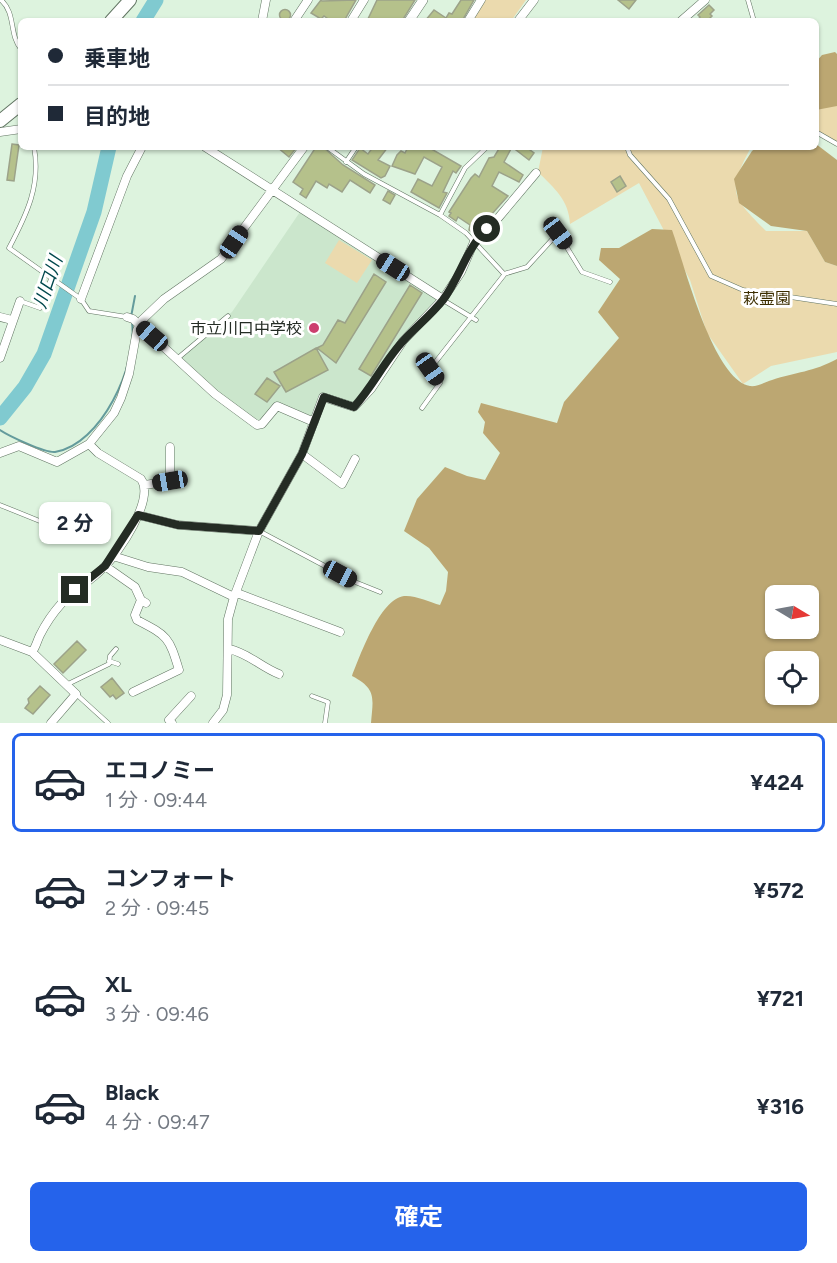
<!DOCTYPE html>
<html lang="ja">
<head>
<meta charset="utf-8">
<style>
	:root { --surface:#fff; --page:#f6f6f7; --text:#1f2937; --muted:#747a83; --line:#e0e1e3; --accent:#2563eb }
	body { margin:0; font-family:Figtree,"Noto Sans JP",sans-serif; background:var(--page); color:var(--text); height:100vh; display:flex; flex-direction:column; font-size:22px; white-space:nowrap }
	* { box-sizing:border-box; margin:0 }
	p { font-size:20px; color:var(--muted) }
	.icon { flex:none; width:33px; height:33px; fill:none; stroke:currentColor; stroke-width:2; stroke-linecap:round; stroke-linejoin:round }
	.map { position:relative; height:723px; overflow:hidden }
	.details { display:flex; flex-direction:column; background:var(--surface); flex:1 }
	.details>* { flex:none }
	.hud { position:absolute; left:18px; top:18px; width:801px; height:132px; border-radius:9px; box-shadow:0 2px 4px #0004; display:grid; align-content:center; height:132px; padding:0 30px; background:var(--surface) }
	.needle { width:39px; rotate:100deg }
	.fabs { position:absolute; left:765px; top:585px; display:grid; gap:12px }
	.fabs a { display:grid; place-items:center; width:54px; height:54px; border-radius:9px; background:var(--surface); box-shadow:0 2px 4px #0004; font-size:30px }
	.end { position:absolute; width:27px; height:27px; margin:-14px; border:8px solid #242c24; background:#fff; box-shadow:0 0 0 3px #fff }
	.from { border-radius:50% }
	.bubble { position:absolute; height:42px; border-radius:9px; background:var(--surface); box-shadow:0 2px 4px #0004; font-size:20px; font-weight:700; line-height:42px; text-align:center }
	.car { position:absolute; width:18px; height:36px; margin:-18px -9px; border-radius:8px; box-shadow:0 0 4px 2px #0007; background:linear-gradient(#222 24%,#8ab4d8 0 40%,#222 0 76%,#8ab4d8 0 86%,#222 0) }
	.hud b { display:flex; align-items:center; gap:21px; height:57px; font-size:22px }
	.hud b+b { border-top:2px solid var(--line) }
	.hud i { width:15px; height:15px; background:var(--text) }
	ul { padding:10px 0 0; list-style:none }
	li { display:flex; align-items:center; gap:18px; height:99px; margin:0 12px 9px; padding:0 18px; border:3px solid transparent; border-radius:9px }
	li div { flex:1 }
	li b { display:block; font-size:22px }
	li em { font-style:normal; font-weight:700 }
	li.selected { border-color:var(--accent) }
	li>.icon { width:54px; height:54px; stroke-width:1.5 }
	.primary-button { display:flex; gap:12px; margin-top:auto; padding:12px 30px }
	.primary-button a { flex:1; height:69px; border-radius:9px; background:var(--accent); color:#fff; font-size:24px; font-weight:700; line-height:69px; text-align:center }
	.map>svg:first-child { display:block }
	.built { fill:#cbe6cc }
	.green { fill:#ebdaae }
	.forest { fill:#bca772; fill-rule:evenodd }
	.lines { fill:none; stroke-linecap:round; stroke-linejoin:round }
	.stream { stroke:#649b9c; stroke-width:2 }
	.river { stroke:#80cad0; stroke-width:15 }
	.building { fill:#b5c18b; stroke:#9ca289; stroke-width:1.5 }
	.service-casing { stroke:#617462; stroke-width:5 }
	.minor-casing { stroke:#617462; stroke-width:9 }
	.tertiary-casing { stroke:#617462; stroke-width:10 }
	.primary-casing { stroke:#617462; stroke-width:14 }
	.service { stroke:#fff; stroke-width:4 }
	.minor { stroke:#fff; stroke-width:8 }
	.tertiary { stroke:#fff; stroke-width:9 }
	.primary { stroke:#fff; stroke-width:12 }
	.route { stroke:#242c24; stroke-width:8 }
	.poi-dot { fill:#cc3f6e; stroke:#fff; stroke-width:2 }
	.labels { text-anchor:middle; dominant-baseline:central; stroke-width:6; stroke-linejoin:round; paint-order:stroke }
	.park-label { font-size:16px; fill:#3c2e00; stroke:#fff }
	.poi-label { font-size:16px; fill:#242c24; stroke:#fff; text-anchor:end }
	.water-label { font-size:18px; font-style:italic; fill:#00484d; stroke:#fff }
</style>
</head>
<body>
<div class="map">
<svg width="837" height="723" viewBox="0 0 837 723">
	<rect width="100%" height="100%" fill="#ddf3de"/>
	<path class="built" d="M 302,209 L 443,299 L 403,341 L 354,407 L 324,397 L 314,422 L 277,407 L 257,425 L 178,359 L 232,312 Z"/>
	<path class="green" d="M 481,0 L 526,0 L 511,21 L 468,21 Z
		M 837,95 L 837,146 L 816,133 L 816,100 Z
		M 543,147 L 751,147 C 727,193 731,195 766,231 L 807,231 L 825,262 L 837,266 L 837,352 L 771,366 L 743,384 L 707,333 L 690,280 L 639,183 L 570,224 C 569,200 554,188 538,172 Z
		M 339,240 L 372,260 L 357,283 L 325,263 Z"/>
	<path class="forest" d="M 835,52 L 837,54 L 837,106 L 816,110 L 816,62 L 822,55 Z
		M 816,144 L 837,160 L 837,266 L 825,262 L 807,231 L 771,226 L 739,203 L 734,179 L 752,151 L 757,147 L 816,147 Z
		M 652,229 L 672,230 C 684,263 713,380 750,386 C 757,387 765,382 772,380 C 796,372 813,372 837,359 L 837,723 L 371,723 C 373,698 377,689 352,676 C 360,656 380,599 404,596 C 415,595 430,602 440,605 L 446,591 L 448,572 L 429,548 L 404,531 L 417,499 L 445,467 L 467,476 L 485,480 L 500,453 L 483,433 L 485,422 L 478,412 L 481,403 L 557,423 L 564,402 L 619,338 L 598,312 L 620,279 L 599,260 L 601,248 L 619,248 ZM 776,596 L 808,596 L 808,628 L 776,628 ZM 776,662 L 808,662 L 808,694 L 776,694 Z"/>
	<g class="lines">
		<path class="stream" d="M 131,317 L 135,296
			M 0,430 C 9,436 45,453 55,452 C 101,445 138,365 132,322"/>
		<path class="river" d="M 143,21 L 156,0
			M 0,418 L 25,387 L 44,354 L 94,212 L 109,147"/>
	</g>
	<path class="building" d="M 321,0 L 322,1 L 356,0 L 344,21 L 331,21 L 324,16 L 321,19 L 311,13 Z
		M 377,0 L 415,0 L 402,21 L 367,21 Z
		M 461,0 L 474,0 L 462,21 L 425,21 L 434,10 L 446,18 L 449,13 L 452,14 Z
		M 618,0 L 636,0 L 629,9 Z
		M 709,5 L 714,10 L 710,14 L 712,16 L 707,21 L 697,21 L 700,17 L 698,15 Z
		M279.5 15a5.5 5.5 0 1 1 11 0a5.5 5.5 0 1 1-11 0Z
		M 12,144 L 19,145 L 14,181 L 7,180 Z
		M 277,147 L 297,147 L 289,157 Z
		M 316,147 L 323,147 L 343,165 L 375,185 L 370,193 L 350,180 L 342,192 L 329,184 L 327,188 L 316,181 L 306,198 L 300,194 L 303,189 L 293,182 Z
		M 373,147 L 388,147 L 378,160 L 390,166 L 385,176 L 381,178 L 352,160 L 360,148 L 368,154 Z
		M 408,147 L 428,147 L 461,166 L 456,173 L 453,171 L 443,192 L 447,193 L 439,208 L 411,192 L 418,179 L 432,186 L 442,167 L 424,157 L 415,174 L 392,166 L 397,155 L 401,151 L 405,153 Z
		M 500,147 L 526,147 L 534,153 L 529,160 L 512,147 L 504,162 L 523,175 L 519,182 L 499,172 L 492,186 L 508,196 L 474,234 L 469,230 L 470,225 L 458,217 L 456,221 L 449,216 L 451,213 L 449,212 L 471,178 L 475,174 L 479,177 L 489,158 L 494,157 Z
		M 620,176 L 626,186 L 617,192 L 611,182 Z
		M 388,191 L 395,195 L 390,204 L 383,200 Z
		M 374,274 L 386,282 L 336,363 L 317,348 L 323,345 L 338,320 L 345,323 Z
		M 410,285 L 422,293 L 371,376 L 359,369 Z
		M 316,348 L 328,370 L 286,392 L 274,372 Z
		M 267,378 L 280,386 L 267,402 L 255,394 Z
		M 77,641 L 86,650 L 63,673 L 54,664 Z
		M 112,678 L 124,693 L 116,699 L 113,695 L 110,697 L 101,687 Z
		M 40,686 L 50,695 L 33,714 L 25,708 L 29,703 L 28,699 Z"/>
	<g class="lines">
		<g class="service-casing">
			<path id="service" d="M 1,0 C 16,13 9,35 21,49
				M 748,0 L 754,21
				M 816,132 L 837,144
				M 34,147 C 41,185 27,214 9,248 L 81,299 L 89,311 L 127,317
				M 327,147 L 364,174 L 440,215
				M 487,147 L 465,168 L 440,215 L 466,233 L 504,274 L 527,267 L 558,233 L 582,272 L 610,282
				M 627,147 L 630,155 L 669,199 L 711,276 L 743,290 L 837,304
				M 346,162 L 356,147
				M 443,300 L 476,320
				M 20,301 L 40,308 L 51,279
				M 178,358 L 228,316
				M 422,408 L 440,383 L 430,369 L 504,275
				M 0,505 L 52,526
				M 259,531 L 355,582 L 380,592
				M 109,661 L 118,664
				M 66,685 L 109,664 L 110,656 L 116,649
				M 76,694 L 108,723
				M 312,696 L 328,702 L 325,723"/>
		</g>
		<g class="minor-casing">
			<path id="minor" d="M 262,21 L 266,0
				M 294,21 L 308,0
				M 351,21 L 364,0
				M 468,21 L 481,0
				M 518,21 L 534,0
				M 681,21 L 705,0
				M 0,132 L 21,129
				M 205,147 L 443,299
				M 81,299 L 127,176 L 142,147
				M 0,317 L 12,320
				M 127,317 L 133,319 L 215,394 L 257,425 L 262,424 L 277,406 L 314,422
				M 0,358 L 20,301
				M 0,453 L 19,446 L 57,462 L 89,444
				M 302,454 L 342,484 L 355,459
				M 145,485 L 170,481 L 170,447
				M 138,515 L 178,525 L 259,531
				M 113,556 L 148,567 L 182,572 L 234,597
				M 105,566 L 135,587 L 141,600
				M 237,593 L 340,632
				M 0,640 L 32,652 L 76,694 L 51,723
				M 229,649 C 248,653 261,667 279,674
				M 32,652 C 36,647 37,641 40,635 C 45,625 53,613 61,604 C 73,590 90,582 103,568 C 119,553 155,499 141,479 L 98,453 L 89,444 L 114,413 L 121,398 L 129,374 L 137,330 L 142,320 L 164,299 L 221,259 L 304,147
				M 133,692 L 179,670 C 169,637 168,636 137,620 L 135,615 L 141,600 L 146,603
				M 172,723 L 169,720 L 191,696
				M 213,723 L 223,710 L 227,695 L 228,619 L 234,597 L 259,531 L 302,454 L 323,397 L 354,407 L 371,389 L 403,341 L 443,299 L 461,272 L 474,242 L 499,217 L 536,173"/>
		</g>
		<g class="tertiary-casing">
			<path id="tertiary" d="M 409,21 L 423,0"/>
		</g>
		<g class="primary-casing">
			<path id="primary" d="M 111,21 L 130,0
				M 0,121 L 21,104"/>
		</g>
		<use href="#service" class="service"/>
		<use href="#minor" class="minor"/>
		<use href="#tertiary" class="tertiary"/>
		<use href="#primary" class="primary"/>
	</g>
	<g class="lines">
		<path class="route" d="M 75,590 L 105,566 L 138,515 L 178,525 L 259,531 L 302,454 L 324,397 L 354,407 C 373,386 385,360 404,340 C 417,326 431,315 443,300 C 460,277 466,249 487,229"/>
	</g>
	<circle class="poi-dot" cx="314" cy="328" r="6"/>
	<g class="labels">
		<g class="park-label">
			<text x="767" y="298">萩霊園</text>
		</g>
		<g class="poi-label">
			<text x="302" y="328">市立川口中学校</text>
		</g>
		<g class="water-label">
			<text transform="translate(48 282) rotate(-71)">川口川</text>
		</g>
	</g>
</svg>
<div class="fabs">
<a><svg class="needle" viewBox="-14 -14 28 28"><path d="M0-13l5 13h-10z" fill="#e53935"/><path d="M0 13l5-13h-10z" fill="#747a83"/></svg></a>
<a><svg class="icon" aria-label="locate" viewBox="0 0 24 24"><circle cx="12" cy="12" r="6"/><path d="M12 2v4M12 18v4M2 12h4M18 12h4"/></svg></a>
</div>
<i class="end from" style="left:487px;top:229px"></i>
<i class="end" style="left:75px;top:590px"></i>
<div class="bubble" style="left:39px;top:502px;width:72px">2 分</div>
<i class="car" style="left:558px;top:233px;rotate:143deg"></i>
<i class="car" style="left:234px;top:242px;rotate:34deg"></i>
<i class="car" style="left:393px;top:267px;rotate:302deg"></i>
<i class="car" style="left:152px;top:336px;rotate:311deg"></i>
<i class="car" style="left:430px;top:369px;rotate:145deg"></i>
<i class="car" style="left:170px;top:481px;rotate:261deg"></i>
<i class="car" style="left:340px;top:574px;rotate:118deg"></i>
<div class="hud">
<b><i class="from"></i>乗車地</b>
<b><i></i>目的地</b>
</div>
</div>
<section class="details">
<ul>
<li class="selected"><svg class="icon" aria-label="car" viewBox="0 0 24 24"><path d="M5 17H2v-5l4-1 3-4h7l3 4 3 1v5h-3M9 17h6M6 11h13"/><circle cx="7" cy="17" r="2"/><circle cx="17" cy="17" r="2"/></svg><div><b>エコノミー</b><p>1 分 · 09:44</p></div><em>¥424</em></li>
<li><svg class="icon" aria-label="car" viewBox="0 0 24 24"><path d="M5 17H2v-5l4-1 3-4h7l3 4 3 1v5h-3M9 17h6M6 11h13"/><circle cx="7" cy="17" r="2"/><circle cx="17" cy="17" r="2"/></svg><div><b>コンフォート</b><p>2 分 · 09:45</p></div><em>¥572</em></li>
<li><svg class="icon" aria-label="car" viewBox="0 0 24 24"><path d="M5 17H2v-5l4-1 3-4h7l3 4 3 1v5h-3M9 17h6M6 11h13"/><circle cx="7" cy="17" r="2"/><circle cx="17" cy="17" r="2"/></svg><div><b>XL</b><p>3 分 · 09:46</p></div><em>¥721</em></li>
<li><svg class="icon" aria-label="car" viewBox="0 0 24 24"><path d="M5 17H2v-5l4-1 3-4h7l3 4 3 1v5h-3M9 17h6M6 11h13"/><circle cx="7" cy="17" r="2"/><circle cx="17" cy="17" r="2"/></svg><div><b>Black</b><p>4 分 · 09:47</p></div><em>¥316</em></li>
</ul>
<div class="primary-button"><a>確定</a></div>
</section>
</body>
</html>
